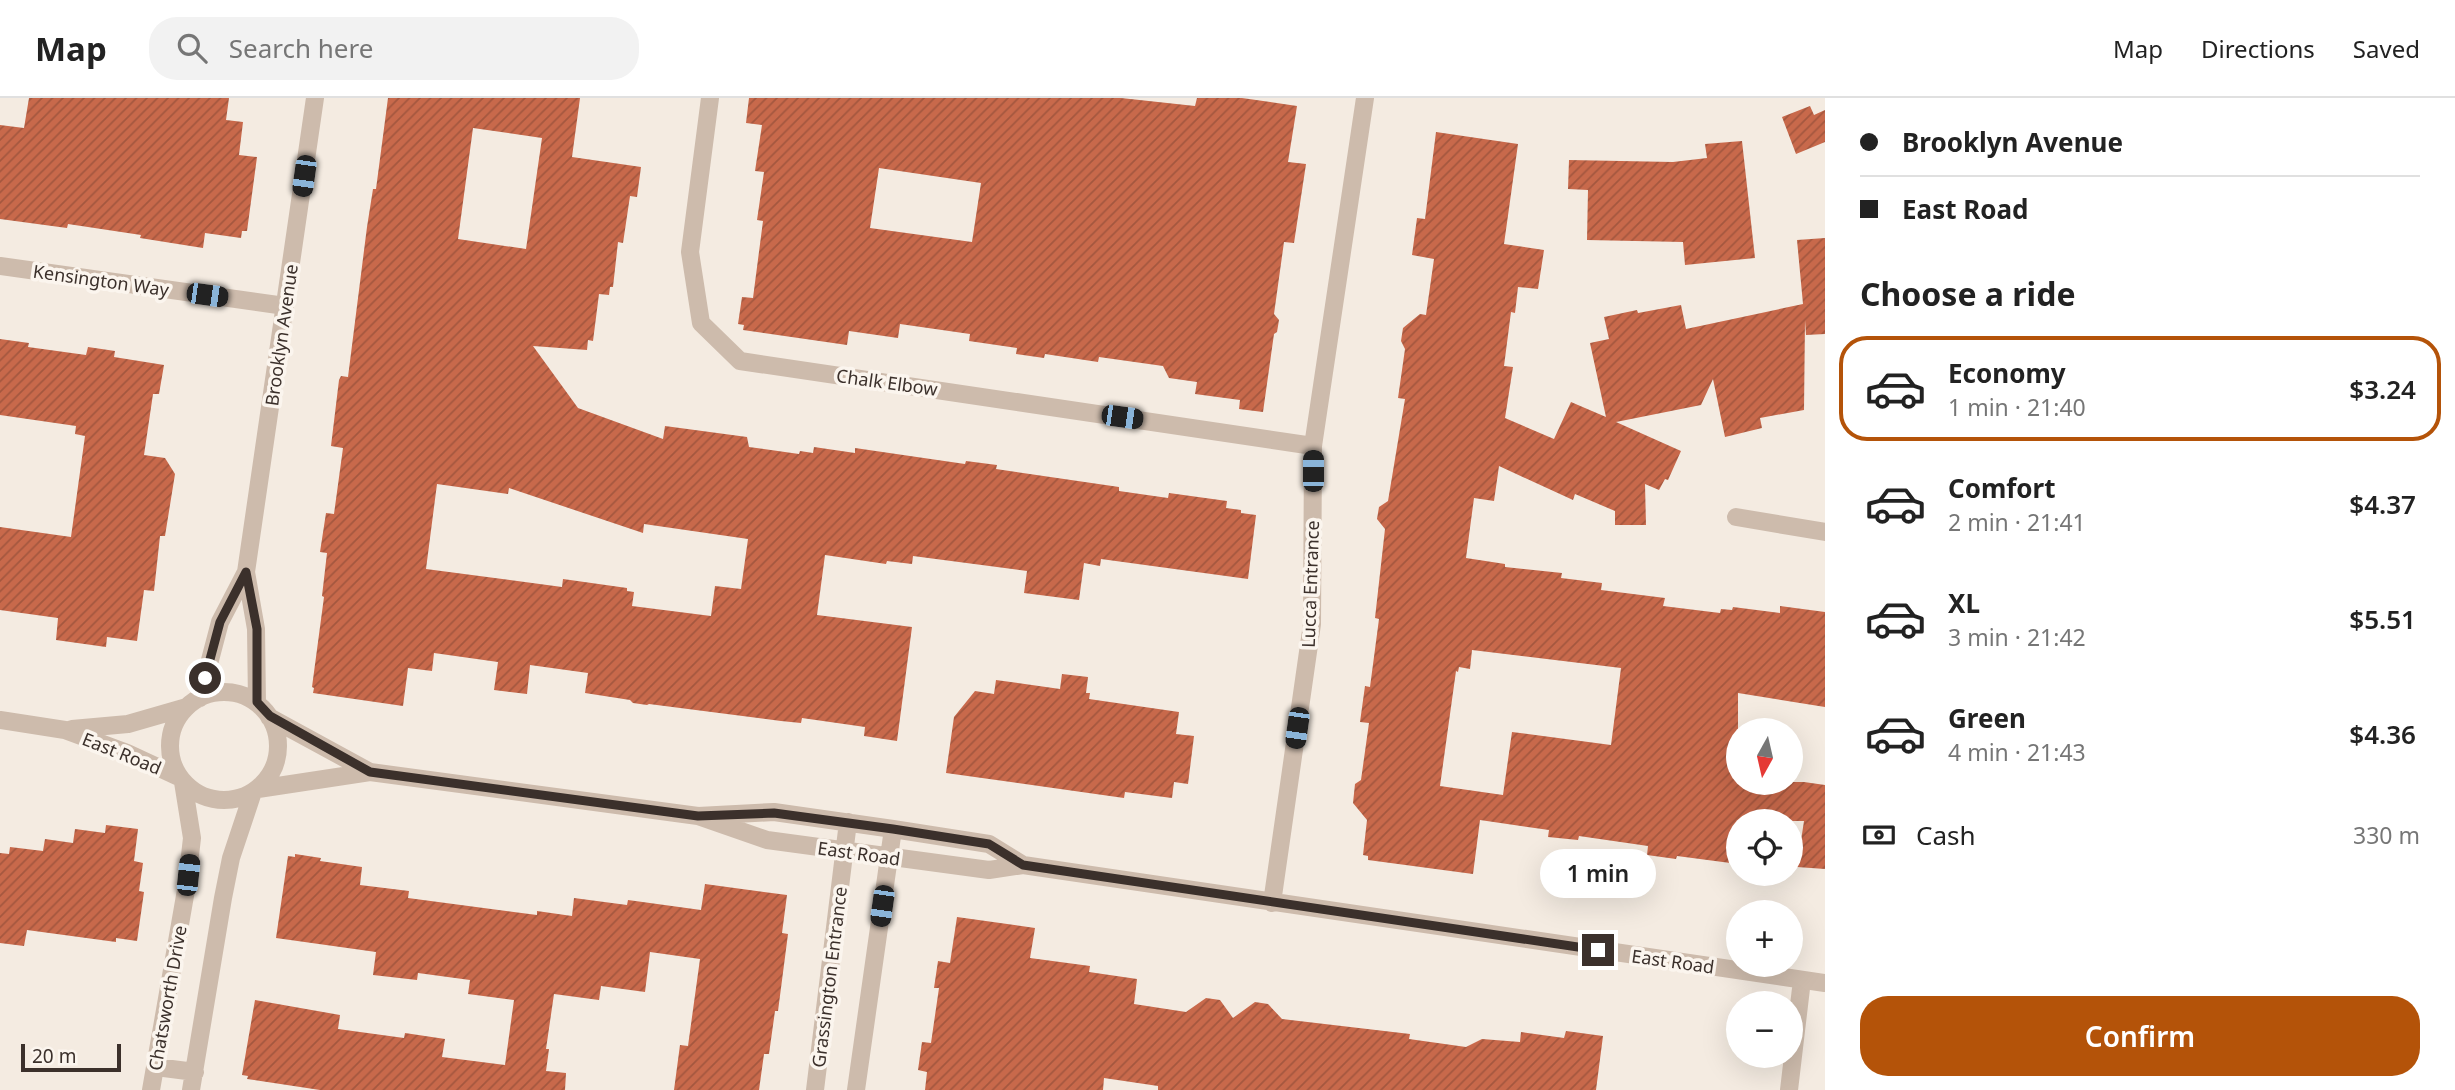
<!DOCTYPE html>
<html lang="en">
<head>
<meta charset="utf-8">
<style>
	:root { --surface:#fff; --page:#f2f2f2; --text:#222; --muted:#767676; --line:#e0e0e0; --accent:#b45309 }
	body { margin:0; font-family:"Noto Sans",sans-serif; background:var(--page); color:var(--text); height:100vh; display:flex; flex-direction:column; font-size:26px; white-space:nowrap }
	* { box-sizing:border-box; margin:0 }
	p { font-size:23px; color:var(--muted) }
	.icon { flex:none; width:38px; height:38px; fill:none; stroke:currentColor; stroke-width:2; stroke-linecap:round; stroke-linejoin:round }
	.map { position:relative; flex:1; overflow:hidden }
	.details { display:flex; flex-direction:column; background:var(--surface); width:630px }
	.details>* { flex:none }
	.guide { display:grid; align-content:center; height:154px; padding:0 35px; background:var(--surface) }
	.needle { width:46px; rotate:188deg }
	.controls { position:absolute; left:1726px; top:620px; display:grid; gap:14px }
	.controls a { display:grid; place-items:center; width:77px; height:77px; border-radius:50%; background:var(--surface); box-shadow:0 7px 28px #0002; font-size:35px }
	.scale { position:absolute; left:21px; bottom:18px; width:100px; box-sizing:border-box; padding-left:7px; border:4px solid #3b302b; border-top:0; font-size:19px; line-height:24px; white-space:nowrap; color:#3b302b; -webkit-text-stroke:5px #fbf5ee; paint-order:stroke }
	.end { position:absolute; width:32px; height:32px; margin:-16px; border:9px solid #3b302b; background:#fff; box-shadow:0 0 0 4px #fff }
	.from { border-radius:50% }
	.bubble { position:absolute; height:49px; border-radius:24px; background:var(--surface); box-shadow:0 7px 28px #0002; font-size:23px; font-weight:600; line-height:49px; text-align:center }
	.car { position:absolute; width:21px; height:42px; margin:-21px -10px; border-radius:9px; box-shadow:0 0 5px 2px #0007; background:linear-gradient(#222 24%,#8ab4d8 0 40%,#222 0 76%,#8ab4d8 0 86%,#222 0) }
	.guide b { display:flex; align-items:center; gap:24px; height:66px; font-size:26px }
	.guide b+b { border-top:2px solid var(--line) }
	.guide i { width:18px; height:18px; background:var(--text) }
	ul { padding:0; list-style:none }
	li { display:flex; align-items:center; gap:21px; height:105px; margin:0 14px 10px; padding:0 21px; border:4px solid transparent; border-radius:28px }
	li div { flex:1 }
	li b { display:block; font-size:26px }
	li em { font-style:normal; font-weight:600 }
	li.selected { border-color:var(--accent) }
	li>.icon { width:63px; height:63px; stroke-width:1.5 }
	h2 { padding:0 35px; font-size:32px; line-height:84px }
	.pay { display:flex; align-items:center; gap:18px; height:77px; padding:0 35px; font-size:26px }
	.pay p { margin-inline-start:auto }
	.button { display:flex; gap:14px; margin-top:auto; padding:14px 35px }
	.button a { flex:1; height:80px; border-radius:28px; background:var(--accent); color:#fff; font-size:28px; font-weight:600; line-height:80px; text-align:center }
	header { display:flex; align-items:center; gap:42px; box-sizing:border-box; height:98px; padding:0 35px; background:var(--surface); border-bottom:2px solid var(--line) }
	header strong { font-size:33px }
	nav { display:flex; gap:38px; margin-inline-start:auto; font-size:24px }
	.search { width:490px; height:63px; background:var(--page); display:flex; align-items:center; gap:18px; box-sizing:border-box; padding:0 24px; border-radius:28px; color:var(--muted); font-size:26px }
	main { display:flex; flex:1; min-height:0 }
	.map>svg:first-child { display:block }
	.building { fill:url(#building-hatch); fill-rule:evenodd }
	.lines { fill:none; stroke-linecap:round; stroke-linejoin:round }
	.minor { stroke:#cdbbac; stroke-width:18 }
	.route { stroke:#3b302b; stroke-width:9 }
	.labels { text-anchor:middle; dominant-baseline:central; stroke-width:7; stroke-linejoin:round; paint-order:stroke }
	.street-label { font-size:18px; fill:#3b302b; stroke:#fbf5ee }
</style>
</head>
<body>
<header>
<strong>Map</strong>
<div class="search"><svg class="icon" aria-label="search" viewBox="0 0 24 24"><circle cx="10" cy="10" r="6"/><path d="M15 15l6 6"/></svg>Search here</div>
<nav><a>Map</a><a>Directions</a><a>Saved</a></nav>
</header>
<main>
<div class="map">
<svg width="1825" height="992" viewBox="0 0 1825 992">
	<defs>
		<pattern id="building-hatch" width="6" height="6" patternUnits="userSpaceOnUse" patternTransform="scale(1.75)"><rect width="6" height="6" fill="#c8694b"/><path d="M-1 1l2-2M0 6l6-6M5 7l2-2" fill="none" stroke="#a4573f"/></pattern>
	</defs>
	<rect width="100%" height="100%" fill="#f4ebe1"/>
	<path class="building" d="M 29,0 L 229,0 L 226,22 L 243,24 L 239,57 L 257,59 L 247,133 L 242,133 L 241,140 L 205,135 L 203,150 L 140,140 L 141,137 L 68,126 L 67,130 L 0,121 L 0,27 L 24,30 Z
		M 388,0 L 580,0 L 572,59 L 641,69 L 637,99 L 630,98 L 623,145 L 618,144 L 613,189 L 610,189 L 609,197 L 599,196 L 593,243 L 588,242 L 587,252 L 533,248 L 578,310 L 663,341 L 665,328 L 747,339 L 749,349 L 799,356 L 800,353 L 813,355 L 814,349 L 855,355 L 855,350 L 965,366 L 966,363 L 997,367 L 996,371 L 1119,389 L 1119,393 L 1168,400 L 1169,395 L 1227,403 L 1226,410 L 1241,412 L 1241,415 L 1256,417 L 1248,481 L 1101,461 L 1100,468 L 1084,465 L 1079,502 L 1024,495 L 1027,473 L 913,458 L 912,466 L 887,463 L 886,466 L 825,457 L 817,517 L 912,529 L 897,643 L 864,638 L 865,629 L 802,620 L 801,625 L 781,623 L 649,606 L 647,607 L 633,605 L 630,602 L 585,595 L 588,575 L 530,567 L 527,596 L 494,592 L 498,564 L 434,555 L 432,573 L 408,570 L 403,608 L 313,595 L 314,590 L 312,589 L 324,499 L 322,498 L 327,455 L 320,454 L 326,415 L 334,416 L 343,350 L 331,348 L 339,282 L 341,278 L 348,279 L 367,129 L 373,91 L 376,91 ZM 473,30 L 542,40 L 526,151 L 458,141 ZM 437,386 L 508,396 L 509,390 L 643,435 L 644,426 L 748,441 L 741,491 L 715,488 L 711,518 L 632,508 L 634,494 L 627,493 L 627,490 L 563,481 L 562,489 L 426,471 Z
		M 749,0 L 1121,0 L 1195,8 L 1197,0 L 1242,0 L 1297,8 L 1288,64 L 1306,66 L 1294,145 L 1284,144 L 1274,216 L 1279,222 L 1277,234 L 1274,236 L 1263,314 L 1239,311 L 1240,302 L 1195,296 L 1197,284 L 1169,280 L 1163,268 L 1099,259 L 1098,264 L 1045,256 L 1044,260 L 1016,256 L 1017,250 L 969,243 L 970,236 L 900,226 L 898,240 L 849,233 L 847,247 L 743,232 L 744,227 L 738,226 L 742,199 L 753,200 L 763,123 L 757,122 L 764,74 L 755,73 L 762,27 L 746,25 ZM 879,70 L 981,85 L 972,144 L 870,130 Z
		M 1810,8 L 1814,17 L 1825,12 L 1825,44 L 1796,56 L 1782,19 Z
		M 1436,34 L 1518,46 L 1504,146 L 1544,152 L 1538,191 L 1518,189 L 1515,215 L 1511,214 L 1504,268 L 1513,269 L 1505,320 L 1554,341 L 1571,304 L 1606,319 L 1590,245 L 1609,241 L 1604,219 L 1637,212 L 1638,215 L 1681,207 L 1686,231 L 1803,206 L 1797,142 L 1825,140 L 1825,236 L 1806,237 L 1805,222 L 1804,312 L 1760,320 L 1762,330 L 1725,339 L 1713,281 L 1701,307 L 1616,324 L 1681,353 L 1668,382 L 1665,381 L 1659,392 L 1645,386 L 1646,427 L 1615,427 L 1615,413 L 1575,396 L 1573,402 L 1499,368 L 1494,403 L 1474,400 L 1466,460 L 1505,466 L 1505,469 L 1562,475 L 1561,480 L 1602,485 L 1601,492 L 1665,500 L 1663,508 L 1720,515 L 1721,511 L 1732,512 L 1733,509 L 1780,515 L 1780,508 L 1825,514 L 1825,609 L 1738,595 L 1738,684 L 1804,684 L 1825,687 L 1825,771 L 1797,769 L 1804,723 L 1738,723 L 1738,766 L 1677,758 L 1676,761 L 1647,757 L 1648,748 L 1579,738 L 1578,742 L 1548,739 L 1549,732 L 1480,722 L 1473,776 L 1368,762 L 1368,758 L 1363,757 L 1367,722 L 1353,705 L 1355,686 L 1361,682 L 1369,625 L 1360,624 L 1365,588 L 1370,589 L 1379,521 L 1375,520 L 1385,431 L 1377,421 L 1379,409 L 1388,403 L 1405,301 L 1398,300 L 1405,251 L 1401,243 L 1403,230 L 1420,216 L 1426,217 L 1434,161 L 1412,157 L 1417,120 L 1425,121 ZM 1472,552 L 1621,570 L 1611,647 L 1512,634 L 1503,697 L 1440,688 L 1456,573 L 1458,574 L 1459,569 L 1470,571 Z
		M 1742,43 L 1755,160 L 1685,167 L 1683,144 L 1587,142 L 1588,92 L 1568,91 L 1569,62 L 1673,64 L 1707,60 L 1705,46 Z
		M 0,241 L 29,245 L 28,249 L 86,257 L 88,249 L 115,253 L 114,259 L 164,267 L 159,296 L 153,296 L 144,357 L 165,360 L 175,376 L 165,438 L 160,438 L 154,493 L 144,492 L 137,543 L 107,539 L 106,549 L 56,542 L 58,520 L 0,512 L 0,429 L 71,439 L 85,338 L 75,336 L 76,328 L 0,317 Z
		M 1062,576 L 1088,579 L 1086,595 L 1090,595 L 1089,601 L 1179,614 L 1176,636 L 1194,638 L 1188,686 L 1174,684 L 1172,700 L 1125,694 L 1124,700 L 946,675 L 954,619 L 975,593 L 994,596 L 996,582 L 1060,591 Z
		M 106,727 L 138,731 L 134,763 L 143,765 L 139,793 L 144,794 L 137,843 L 116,840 L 116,844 L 27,832 L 24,848 L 0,845 L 0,755 L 9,756 L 10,749 L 43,753 L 45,741 L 73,745 L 75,731 L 105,735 Z
		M 295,756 L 321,760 L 320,763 L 362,769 L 360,787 L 409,793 L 408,800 L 537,817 L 537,813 L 572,818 L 574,800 L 627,807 L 628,802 L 701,812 L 705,786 L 787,797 L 782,835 L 788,836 L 778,913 L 775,913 L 769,956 L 764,956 L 759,992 L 674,992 L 680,947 L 688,948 L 700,861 L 650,854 L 645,894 L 601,888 L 599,902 L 554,896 L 546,951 L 549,951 L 546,973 L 566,975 L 565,992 L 320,992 L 247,981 L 248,978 L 242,977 L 255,902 L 340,917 L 338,931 L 404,940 L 405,935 L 445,941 L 442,959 L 505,967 L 514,902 L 468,896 L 470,882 L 418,875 L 417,882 L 373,877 L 376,854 L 276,840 L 288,758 L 295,759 Z
		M 957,819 L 1035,830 L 1030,860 L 1090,868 L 1089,874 L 1137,881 L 1134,906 L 1186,914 L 1206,900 L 1220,902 L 1233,920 L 1255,904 L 1268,906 L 1282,921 L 1410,936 L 1409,941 L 1466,949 L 1482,941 L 1520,944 L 1521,934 L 1564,940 L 1566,933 L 1603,938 L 1596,992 L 1158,992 L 1158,988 L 1104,980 L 1103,992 L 925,992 L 927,974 L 918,972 L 922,944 L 931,945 L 939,890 L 934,890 L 938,863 L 950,865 Z"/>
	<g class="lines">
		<path class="minor" d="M 710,0 L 690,154 L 701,225 L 740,263 L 1313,348
			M 0,168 L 285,208
			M 1736,419 L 1825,434
			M170 648a54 54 0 1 1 108 0a54 54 0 1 1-108 0Z
			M 200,600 L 220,524 L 246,474
			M 257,605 L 256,531 L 246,474 L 315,0
			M 269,619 L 370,674
			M 0,622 L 65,632 L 127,655 L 179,679
			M 72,631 L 128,626 L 187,609
			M 258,691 L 370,674 L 698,718 L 774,714 L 893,731 L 989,746 L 1023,767
			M 698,718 L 767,742 L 989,772 L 1023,767 L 1825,885
			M 1272,805 L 1312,526 L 1313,348 L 1365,0
			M 156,969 L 195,974
			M 151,992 L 186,792 L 192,740 L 183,684
			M 191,992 L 223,800 L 231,760 L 253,694
			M 815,992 L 848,724
			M 856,992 L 893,731
			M 1789,992 L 1802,882"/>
	</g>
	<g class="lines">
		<path class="route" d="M 205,580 L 220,524 L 246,474 L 257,531 L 257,604 L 270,618 L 370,674 L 698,718 L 774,715 L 893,731 L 989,746 L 1023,767 L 1598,852"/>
	</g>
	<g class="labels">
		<g class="street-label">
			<text transform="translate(101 182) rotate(8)">Kensington Way</text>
			<text transform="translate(281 237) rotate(-82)">Brooklyn Avenue</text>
			<text transform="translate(887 284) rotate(8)">Chalk Elbow</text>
			<text transform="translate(1310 486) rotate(-88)">Lucca Entrance</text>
			<text transform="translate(122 655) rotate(22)">East Road</text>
			<text transform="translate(859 755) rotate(8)">East Road</text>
			<text transform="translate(1673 863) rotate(8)">East Road</text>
			<text transform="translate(829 879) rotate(-83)">Grassington Entrance</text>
			<text transform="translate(167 900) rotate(-80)">Chatsworth Drive</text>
		</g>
	</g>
</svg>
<div class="controls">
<a><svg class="needle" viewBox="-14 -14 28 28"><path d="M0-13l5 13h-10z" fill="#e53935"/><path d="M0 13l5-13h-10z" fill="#767676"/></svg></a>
<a><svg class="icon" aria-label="locate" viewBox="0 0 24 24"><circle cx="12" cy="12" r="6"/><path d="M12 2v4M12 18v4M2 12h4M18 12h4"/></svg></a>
<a>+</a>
<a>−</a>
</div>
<div class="scale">20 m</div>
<i class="end from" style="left:205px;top:580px"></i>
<i class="end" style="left:1598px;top:852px"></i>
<div class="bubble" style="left:1540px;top:751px;width:116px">1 min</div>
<i class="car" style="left:304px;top:78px;rotate:188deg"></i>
<i class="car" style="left:207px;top:197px;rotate:98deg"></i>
<i class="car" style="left:1122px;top:319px;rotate:98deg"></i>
<i class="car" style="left:1313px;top:373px;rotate:0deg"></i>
<i class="car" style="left:1297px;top:630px;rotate:188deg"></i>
<i class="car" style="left:188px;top:777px;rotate:6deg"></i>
<i class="car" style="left:882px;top:808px;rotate:188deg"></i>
</div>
<section class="details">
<div class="guide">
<b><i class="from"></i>Brooklyn Avenue</b>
<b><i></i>East Road</b>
</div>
<h2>Choose a ride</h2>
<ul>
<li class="selected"><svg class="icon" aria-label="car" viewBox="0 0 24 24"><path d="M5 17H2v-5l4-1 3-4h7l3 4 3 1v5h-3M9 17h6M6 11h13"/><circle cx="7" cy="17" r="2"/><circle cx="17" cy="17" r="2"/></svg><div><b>Economy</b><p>1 min · 21:40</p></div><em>$3.24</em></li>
<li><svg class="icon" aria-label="car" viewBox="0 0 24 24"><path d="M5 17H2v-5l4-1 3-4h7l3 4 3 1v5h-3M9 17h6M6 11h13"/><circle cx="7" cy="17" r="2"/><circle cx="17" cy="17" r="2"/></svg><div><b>Comfort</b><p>2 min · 21:41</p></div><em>$4.37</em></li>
<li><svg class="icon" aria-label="car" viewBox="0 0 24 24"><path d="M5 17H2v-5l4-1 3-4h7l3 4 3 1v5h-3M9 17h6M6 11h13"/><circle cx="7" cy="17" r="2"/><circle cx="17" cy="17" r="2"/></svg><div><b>XL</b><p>3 min · 21:42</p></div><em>$5.51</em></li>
<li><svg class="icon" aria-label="car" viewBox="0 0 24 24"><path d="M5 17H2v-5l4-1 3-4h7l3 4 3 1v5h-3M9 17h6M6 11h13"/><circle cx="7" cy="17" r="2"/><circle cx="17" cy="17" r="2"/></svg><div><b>Green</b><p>4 min · 21:43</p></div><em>$4.36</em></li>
</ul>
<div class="pay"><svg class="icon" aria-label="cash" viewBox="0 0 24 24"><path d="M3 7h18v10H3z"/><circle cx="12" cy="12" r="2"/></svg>Cash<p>330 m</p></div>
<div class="button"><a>Confirm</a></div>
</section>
</main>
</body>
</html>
